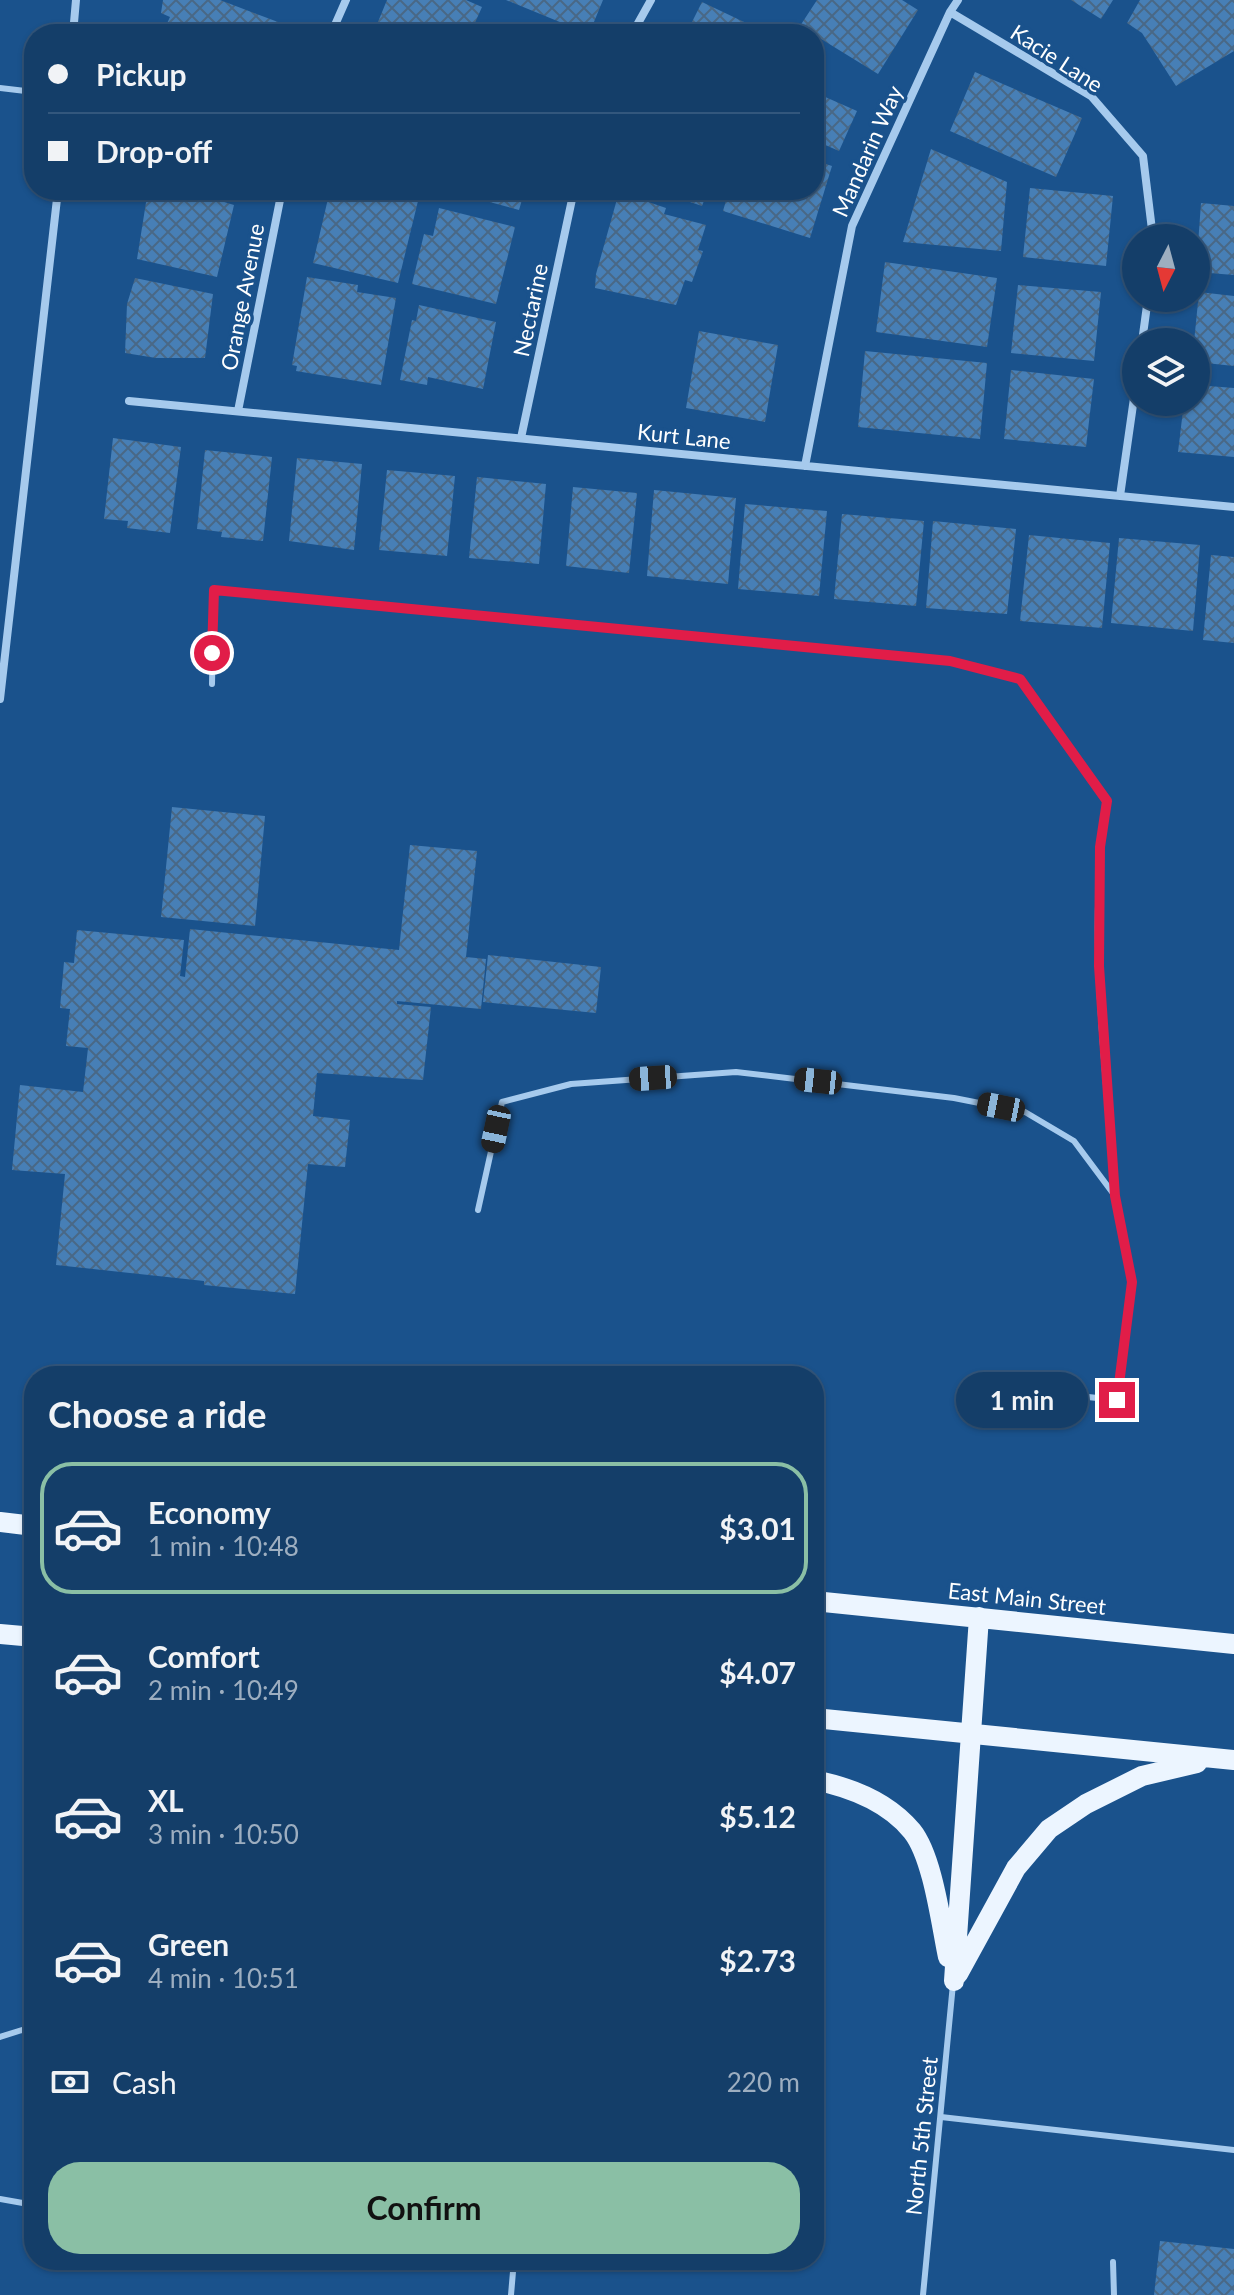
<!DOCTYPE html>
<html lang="en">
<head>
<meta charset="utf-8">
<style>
	:root { --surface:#143e69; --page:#214971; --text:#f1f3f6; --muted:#9daec0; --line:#33577d; --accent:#8abfa5 }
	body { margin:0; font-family:Lato,sans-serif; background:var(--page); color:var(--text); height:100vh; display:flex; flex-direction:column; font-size:30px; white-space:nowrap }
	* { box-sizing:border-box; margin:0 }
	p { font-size:26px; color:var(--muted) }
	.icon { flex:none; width:44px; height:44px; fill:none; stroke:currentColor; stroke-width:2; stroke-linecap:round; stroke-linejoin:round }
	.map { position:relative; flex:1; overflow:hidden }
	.details { position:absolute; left:24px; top:1366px; width:800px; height:904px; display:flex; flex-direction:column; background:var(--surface); border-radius:32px; box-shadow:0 2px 6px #0004,0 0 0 2px var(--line) }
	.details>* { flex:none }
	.hud { position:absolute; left:24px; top:24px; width:800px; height:176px; border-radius:32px; box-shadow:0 2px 6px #0004,0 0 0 2px var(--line); display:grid; align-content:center; height:176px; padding:0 24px; background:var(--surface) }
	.needle { width:52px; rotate:186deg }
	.buttons { position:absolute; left:1122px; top:224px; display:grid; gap:16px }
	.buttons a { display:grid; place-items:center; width:88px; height:88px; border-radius:50%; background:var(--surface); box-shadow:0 2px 6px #0004,0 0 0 2px var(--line); font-size:40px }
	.end { position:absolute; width:36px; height:36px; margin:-18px; border:10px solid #e11d48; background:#fff; box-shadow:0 0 0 4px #fff }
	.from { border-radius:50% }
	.bubble { position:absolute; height:56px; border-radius:28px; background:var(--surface); box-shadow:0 2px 6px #0004,0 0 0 2px var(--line); font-size:26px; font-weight:700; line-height:56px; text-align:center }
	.car { position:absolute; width:24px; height:48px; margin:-24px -12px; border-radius:10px; box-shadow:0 0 6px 2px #0007; background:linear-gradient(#222 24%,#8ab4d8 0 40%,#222 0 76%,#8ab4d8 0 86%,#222 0) }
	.hud b { display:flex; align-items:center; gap:28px; height:76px; font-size:30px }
	.hud b+b { border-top:2px solid var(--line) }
	.hud i { width:20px; height:20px; background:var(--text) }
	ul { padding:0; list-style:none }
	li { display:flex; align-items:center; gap:24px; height:132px; margin:0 16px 12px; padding:0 8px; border:4px solid transparent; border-radius:32px }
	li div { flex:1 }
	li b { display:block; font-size:30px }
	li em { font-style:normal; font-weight:700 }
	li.active { border-color:var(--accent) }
	li>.icon { width:72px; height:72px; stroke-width:1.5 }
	h2 { padding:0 24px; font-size:36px; line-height:96px }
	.pay { display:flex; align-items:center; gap:20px; height:88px; padding:0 24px; font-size:30px }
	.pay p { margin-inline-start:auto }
	.cta { display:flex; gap:16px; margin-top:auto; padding:16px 24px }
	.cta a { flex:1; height:92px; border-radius:32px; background:var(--accent); color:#111; font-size:32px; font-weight:700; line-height:92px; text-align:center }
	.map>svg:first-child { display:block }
	.building { fill:url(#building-cross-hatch) }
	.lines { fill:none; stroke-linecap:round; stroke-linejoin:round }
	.lane { stroke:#a6caed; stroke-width:6 }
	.street { stroke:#a6caed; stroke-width:8 }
	.primary { stroke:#ecf5ff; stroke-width:20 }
	.route { stroke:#e11d48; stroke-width:10 }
	.labels { text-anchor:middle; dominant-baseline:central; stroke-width:7; stroke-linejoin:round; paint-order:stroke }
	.street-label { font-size:22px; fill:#fff; stroke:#1a528c }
</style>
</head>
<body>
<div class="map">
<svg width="1234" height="2295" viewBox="0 0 1234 2295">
	<defs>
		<pattern id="building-cross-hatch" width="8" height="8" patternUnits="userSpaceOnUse" patternTransform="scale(2)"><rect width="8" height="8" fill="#477fb6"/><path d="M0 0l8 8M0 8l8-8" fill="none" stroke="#496886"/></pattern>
	</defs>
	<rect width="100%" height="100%" fill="#1a528c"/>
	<path class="building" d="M 163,0 L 220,0 L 286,25 L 282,34 L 162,34 L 170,17 L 161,13 Z
		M 387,0 L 466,0 L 482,7 L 470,34 L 373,34 Z
		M 506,0 L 603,0 L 589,34 Z
		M 817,0 L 902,0 L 918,10 L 878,74 L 800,26 Z
		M 1071,0 L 1113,0 L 1101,19 Z
		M 1140,0 L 1234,0 L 1234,51 L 1176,86 L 1142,33 L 1127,23 Z
		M 702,2 L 769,34 L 686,34 Z
		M 975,72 L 1082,118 L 1056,177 L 950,131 Z
		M 814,92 L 857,111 L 839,151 L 814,140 Z
		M 931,149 L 1007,182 L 1001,251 L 903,242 Z
		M 814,160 L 832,166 L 810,238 L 723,211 L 729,190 L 814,190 Z
		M 1030,188 L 1113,196 L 1106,266 L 1023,257 Z
		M 148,190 L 185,190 L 234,205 L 217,277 L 137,259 Z
		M 330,190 L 373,190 L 418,201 L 398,283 L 313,263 Z
		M 445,190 L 525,190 L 519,210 Z
		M 654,190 L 708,190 L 702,206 Z
		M 619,192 L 666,208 L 664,214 L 706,225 L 698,250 L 703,251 L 692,282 L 685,280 L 676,305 L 595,288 L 596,274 Z
		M 1201,203 L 1234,206 L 1234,275 L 1196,272 Z
		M 439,208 L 515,227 L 496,304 L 412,284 L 424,234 L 433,236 Z
		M 885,262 L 997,278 L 987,347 L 876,332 Z
		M 307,277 L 358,285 L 357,292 L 396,298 L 381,385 L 296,371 L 297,366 L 292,365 Z
		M 135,278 L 213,294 L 205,358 L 156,358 L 125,353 L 127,304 Z
		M 1018,285 L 1101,292 L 1094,361 L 1011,353 Z
		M 1199,292 L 1234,296 L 1234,366 L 1196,362 L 1196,342 L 1194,342 Z
		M 419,305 L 496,322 L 483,389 L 428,377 L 427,385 L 400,380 L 412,320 L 416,321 Z
		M 699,331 L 778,345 L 765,422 L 686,408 Z
		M 865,351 L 987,363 L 980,439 L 858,427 Z
		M 1011,370 L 1094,379 L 1086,447 L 1004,439 Z
		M 1196,385 L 1234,388 L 1234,457 L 1178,452 L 1184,402 L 1196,402 Z
		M 113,438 L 181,447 L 170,533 L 127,528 L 128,521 L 104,519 Z
		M 205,450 L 272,457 L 263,541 L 221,537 L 222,532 L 197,529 Z
		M 297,458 L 362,464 L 354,550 L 289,541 Z
		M 387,470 L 455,476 L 447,556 L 379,550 Z
		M 477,477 L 546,484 L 539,564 L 469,558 Z
		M 573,487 L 637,493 L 629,573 L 566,566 Z
		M 654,490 L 736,498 L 728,584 L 647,576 Z
		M 745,504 L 827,511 L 819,596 L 738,589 Z
		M 842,514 L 924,521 L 916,606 L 834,599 Z
		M 933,521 L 1016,529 L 1007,614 L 926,608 Z
		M 1029,535 L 1110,543 L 1102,628 L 1020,621 Z
		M 1119,538 L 1200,545 L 1193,631 L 1111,623 Z
		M 1211,555 L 1234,557 L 1234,643 L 1203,640 Z
		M 172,807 L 265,816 L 255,926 L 161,917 Z
		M 410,845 L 477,851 L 466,957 L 486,959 L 481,1009 L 397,1001 L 397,1004 L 431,1007 L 423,1080 L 317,1073 L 313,1116 L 350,1120 L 345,1167 L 308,1164 L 295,1294 L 204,1285 L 204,1281 L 56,1265 L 65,1174 L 12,1170 L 20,1085 L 83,1092 L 88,1048 L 66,1046 L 70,1009 L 60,1008 L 64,962 L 74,963 L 77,930 L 184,940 L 180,976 L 185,977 L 190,929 L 399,950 Z
		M 488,955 L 601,967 L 596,1013 L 483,1002 Z
		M 1160,2241 L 1234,2249 L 1234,2295 L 1154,2295 Z"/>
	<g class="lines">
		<path class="lane" d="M 0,88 L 34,92
			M 212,684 L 214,590 L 950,661 L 1020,679 L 1107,801 C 1086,930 1106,1066 1115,1196
			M 478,1210 L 502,1102 L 571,1084 L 736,1072 L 954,1098 L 1025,1112 L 1074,1141 L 1115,1196 L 1132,1282 L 1117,1400 L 1010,1389
			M 0,2037 L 22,2030 L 34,2031
			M 941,2117 L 1234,2150
			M 0,2199 L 34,2205
			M 1113,2262 L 1114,2295
			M 511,2295 L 514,2260
			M 923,2295 L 953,1984"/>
		<path class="street" d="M 950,12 L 1091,96 L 1143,156 L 1153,238
			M 73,34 L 76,0
			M 331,34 L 346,0
			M 632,34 L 651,0
			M 1142,342 L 1148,298
			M 129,401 L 1234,507
			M 238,411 L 282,190
			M 521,438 L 574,190
			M 805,466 L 852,226 L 950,12 L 958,0
			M 1120,496 L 1136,384
			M 0,699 L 58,190"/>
		<path class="primary" d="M 0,1522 L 34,1526
			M 814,1601 L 1234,1644
			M 0,1634 L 34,1637
			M 814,1718 L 1234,1760
			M 814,1780 C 849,1787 888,1802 912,1831 C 933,1857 941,1924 948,1957
			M 958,1974 L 1016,1868 L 1049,1829 L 1086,1804 L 1142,1776 L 1197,1763
			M 954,1981 L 979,1617"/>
	</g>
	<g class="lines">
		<path class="route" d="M 212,653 L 214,590 L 950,661 L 1020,679 L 1107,801 L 1100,847 L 1099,966 L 1115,1196 L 1132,1282 L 1117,1400"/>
	</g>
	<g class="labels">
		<g class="street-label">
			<text transform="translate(1057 58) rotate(33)">Kacie Lane</text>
			<text transform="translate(867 151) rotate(-66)">Mandarin Way</text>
			<text transform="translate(242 297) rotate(-79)">Orange Avenue</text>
			<text transform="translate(530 310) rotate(-78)">Nectarine</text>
			<text transform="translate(684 436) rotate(6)">Kurt Lane</text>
			<text transform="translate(1027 1598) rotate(6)">East Main Street</text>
			<text transform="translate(921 2136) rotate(-84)">North 5th Street</text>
		</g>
	</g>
</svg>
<div class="buttons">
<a><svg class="needle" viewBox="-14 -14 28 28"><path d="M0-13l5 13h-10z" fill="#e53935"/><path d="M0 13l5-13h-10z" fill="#9daec0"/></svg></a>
<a><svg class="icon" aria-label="layers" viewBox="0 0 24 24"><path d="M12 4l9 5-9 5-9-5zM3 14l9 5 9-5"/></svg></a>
</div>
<i class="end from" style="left:212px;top:653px"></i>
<i class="end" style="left:1117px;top:1400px"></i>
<div class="bubble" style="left:956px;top:1372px;width:132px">1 min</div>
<i class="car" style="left:653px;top:1078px;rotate:266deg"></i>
<i class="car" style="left:818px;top:1081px;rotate:276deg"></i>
<i class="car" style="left:1001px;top:1107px;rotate:281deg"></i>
<i class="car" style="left:496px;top:1129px;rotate:192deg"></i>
<div class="hud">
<b><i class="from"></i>Pickup</b>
<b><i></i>Drop-off</b>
</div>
<section class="details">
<h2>Choose a ride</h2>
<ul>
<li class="active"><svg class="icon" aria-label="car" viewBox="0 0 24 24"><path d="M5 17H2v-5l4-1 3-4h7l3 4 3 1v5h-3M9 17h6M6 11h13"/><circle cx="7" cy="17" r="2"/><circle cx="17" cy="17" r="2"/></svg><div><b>Economy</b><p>1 min · 10:48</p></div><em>$3.01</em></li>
<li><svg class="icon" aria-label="car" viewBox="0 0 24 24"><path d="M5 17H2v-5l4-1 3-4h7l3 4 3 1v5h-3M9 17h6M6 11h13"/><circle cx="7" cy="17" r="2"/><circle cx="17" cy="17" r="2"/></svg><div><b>Comfort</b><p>2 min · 10:49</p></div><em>$4.07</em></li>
<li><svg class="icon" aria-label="car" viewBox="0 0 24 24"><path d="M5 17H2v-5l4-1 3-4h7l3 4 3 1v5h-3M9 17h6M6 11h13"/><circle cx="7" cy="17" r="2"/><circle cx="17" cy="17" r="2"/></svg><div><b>XL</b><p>3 min · 10:50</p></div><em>$5.12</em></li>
<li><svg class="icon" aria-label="car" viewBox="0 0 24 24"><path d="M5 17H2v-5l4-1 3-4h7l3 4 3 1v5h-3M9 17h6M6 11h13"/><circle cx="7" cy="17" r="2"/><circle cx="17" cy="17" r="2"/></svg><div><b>Green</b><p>4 min · 10:51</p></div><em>$2.73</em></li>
</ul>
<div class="pay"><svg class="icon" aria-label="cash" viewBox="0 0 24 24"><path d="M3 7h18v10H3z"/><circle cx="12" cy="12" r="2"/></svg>Cash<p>220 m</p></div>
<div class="cta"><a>Confirm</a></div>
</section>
</div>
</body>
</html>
